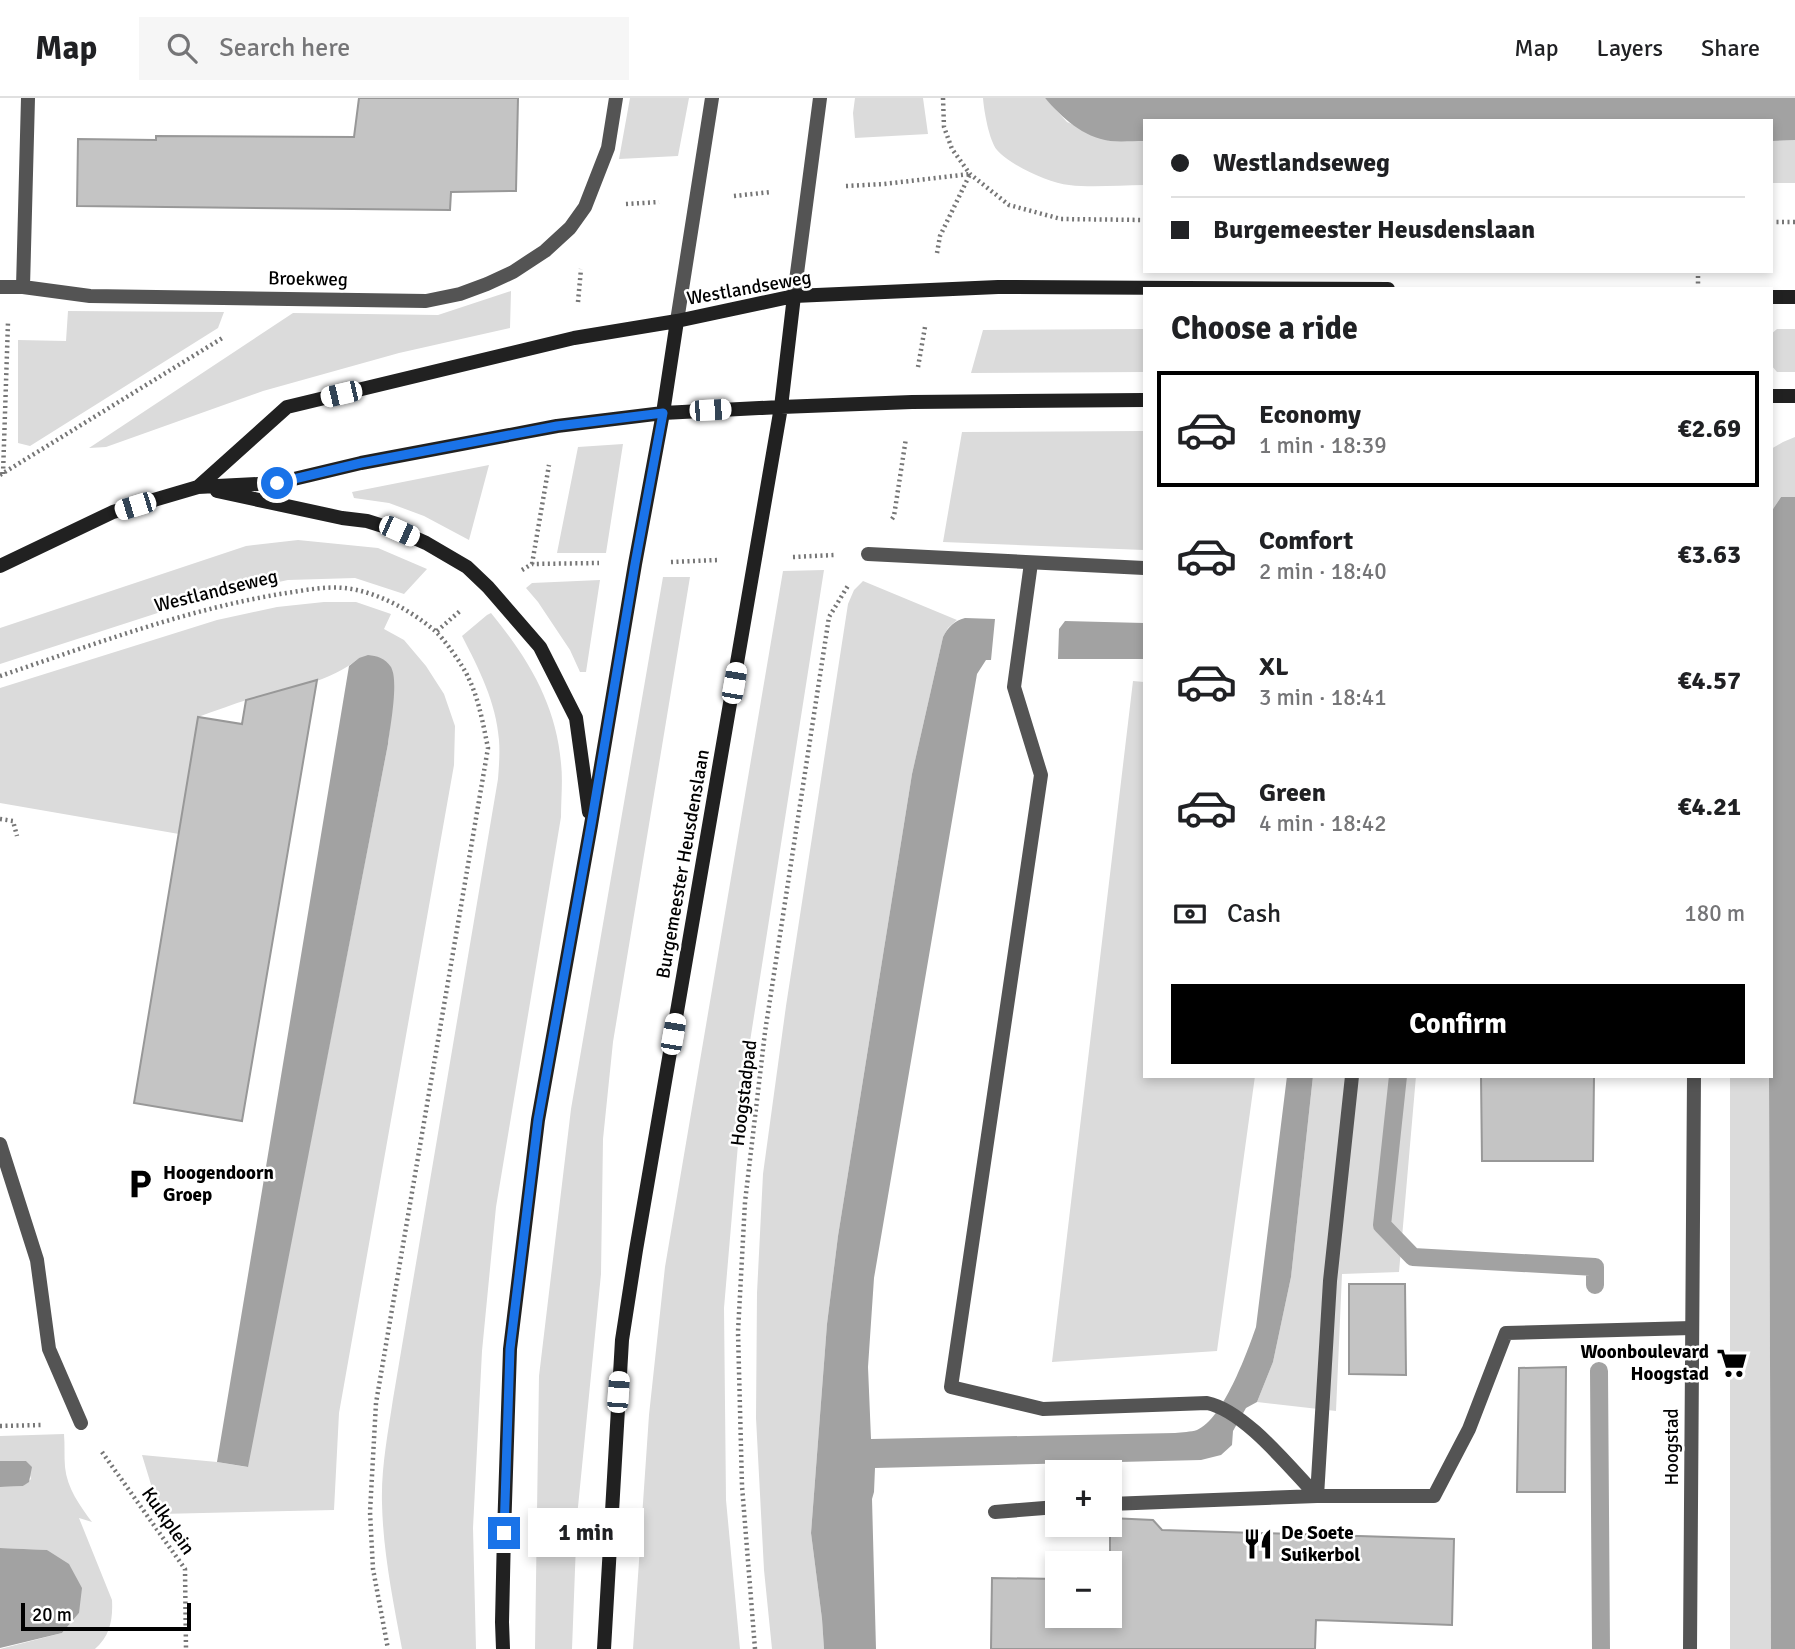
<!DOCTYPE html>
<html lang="en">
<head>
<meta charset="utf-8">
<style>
	:root { --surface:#fff; --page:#f6f6f6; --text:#202124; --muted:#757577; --line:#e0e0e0; --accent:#000 }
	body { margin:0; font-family:Signika,sans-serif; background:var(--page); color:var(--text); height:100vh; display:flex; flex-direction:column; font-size:26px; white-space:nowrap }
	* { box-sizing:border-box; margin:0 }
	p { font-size:23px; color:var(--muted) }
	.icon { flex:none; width:38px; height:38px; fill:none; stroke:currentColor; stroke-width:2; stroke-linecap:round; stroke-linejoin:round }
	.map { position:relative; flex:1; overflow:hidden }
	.side { position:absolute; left:1143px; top:189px; width:630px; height:791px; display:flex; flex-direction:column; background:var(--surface); border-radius:0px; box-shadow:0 4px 10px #0003 }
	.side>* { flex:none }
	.hud { position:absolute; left:1143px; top:21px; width:630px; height:154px; border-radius:0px; box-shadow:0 4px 10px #0003; display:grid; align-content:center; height:154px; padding:0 28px; background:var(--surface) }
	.fabs { position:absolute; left:1045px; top:1362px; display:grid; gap:14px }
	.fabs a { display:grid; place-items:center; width:77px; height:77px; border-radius:0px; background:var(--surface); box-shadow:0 4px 10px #0003; font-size:35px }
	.scale { position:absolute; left:21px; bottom:18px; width:170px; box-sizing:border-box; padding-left:7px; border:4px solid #000; border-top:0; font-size:19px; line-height:24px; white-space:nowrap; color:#000; -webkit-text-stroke:5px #fff; paint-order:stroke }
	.end { position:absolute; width:32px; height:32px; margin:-16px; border:9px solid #1a73e8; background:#fff; box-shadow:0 0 0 4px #fff }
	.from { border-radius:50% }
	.bubble { position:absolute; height:49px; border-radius:0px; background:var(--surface); box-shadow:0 4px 10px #0003; font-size:23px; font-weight:700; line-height:49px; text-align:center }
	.car { position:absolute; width:21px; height:42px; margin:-21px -10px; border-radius:9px; box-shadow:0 0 5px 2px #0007; background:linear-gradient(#fff 24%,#345 0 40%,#fff 0 76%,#345 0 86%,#fff 0) }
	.hud b { display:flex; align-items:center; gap:24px; height:66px; font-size:26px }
	.hud b+b { border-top:2px solid var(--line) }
	.hud i { width:18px; height:18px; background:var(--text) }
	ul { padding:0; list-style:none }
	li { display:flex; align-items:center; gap:21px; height:116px; margin:0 14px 10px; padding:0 14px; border:4px solid transparent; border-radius:0px }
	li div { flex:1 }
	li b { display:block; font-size:26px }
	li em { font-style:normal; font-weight:700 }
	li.current { border-color:var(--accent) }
	li>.icon { width:63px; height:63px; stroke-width:1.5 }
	h2 { padding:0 28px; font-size:32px; line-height:84px }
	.pay { display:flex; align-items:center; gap:18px; height:77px; padding:0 28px; font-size:26px }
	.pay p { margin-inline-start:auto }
	.button { display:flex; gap:14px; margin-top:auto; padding:14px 28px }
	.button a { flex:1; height:80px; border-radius:0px; background:var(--accent); color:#fff; font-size:28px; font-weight:700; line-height:80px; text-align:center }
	header { display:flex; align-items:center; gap:42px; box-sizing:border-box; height:98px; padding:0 35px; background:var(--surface); border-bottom:2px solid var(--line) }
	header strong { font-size:33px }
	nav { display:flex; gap:38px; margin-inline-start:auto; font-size:24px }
	.search { width:490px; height:63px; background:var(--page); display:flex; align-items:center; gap:18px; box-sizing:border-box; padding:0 24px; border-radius:0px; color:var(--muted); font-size:26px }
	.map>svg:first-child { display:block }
	.green { fill:#dbdbdb }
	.water { fill:#a2a2a2 }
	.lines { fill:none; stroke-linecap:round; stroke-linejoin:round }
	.stream { stroke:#a2a2a2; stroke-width:18 }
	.building { fill:#c4c4c4; stroke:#989898; stroke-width:2 }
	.path { stroke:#767676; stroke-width:4.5; stroke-dasharray:2 3.5; stroke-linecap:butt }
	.service { stroke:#545454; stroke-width:14 }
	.minor { stroke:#545454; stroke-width:14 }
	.tertiary { stroke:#545454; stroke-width:14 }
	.secondary { stroke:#212121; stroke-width:14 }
	.route { stroke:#1a73e8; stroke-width:9 }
	.labels { text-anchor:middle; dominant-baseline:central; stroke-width:5; stroke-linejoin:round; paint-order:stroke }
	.street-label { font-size:19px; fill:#000; stroke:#fff }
	.poi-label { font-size:19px; font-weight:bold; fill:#000; stroke:#fff; text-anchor:start }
</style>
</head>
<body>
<header>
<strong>Map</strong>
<div class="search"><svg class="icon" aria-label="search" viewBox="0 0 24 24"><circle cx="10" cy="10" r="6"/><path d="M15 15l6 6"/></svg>Search here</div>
<nav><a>Map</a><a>Layers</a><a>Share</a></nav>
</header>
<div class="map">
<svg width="1795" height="1551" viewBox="0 0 1795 1551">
	<rect width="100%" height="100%" fill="#fff"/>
	<path class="green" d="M 630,0 L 689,0 L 678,58 L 619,61 Z
		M 855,0 L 923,0 L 928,36 L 855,40 L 853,15 Z
		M 983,0 L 1045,0 L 1067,24 L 1110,43 L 1144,43 L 1144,87 C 1120,87 1093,90 1069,87 C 1049,85 1010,67 997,52 C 989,42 984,13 983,0 Z
		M 1795,42 L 1795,85 L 1771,85 L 1771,43 Z
		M 511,193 L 510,230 L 399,255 L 263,293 L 106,349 L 89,350 L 293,215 L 438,217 Z
		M 68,213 L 224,214 L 218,230 L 30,348 L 18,345 L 18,242 L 66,243 Z
		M 1144,231 L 1144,274 L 971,275 L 983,232 Z
		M 1777,231 L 1795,231 L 1795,274 L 1777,274 L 1771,267 L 1771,236 Z
		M 1144,333 L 1144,452 L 943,444 L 962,334 Z
		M 1795,339 L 1795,399 L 1781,399 L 1771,414 L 1771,351 L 1783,344 Z
		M 623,346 L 606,455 L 557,455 L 578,349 Z
		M 489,367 L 469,442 L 424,418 L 389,405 L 354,400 L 352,394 Z
		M 298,442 L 378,450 L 427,471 L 404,496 L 355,480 L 288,482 L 207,499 L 0,566 L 0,530 L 246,448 Z
		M 824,472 L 743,988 L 724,1210 L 726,1402 L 740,1551 L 633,1551 L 649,1317 L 665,1169 L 783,473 Z
		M 663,479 L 690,479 L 613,944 L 603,1041 L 601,1176 L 577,1419 L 572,1551 L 535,1551 L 539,1278 L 571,1011 Z
		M 600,482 L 586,574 L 580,574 L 570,552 L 538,504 L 526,490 L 532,485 Z
		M 863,483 L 957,522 L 948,530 L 943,539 L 912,676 L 838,1138 L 827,1226 L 811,1435 L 822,1521 L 824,1551 L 772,1551 L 764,1472 L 756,1320 L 757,1195 L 763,1076 L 786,908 L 848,506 L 854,492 Z
		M 324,504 L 356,504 L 391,516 L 384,531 L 404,542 L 426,568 L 444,596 L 455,628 L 454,667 L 339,1315 L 334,1412 L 160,1416 L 142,1357 L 217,1364 L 247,1369 L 388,646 L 394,589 L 392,571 L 359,560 C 330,585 286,591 250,601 C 233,606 215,613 198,619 L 179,736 L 0,705 L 0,590 L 217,522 L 277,509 Z
		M 491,515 C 528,560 556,606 561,665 C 563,682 561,701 561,719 L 496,1109 L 482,1253 L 473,1430 L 476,1551 L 402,1551 C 393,1502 383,1454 382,1405 C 381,1370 388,1335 393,1301 L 498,681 C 499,668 500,655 499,642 C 496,604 479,571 462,538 L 487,517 Z
		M 1133,583 L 1144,584 L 1144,978 L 1255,978 L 1217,1253 L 1052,1264 Z
		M 1313,978 L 1416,978 L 1399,1174 L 1342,1176 L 1336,1313 L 1257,1304 L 1273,1264 L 1291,1179 Z
		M 1730,978 L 1769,978 L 1771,1551 L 1730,1551 Z
		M 64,1336 C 65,1347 64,1358 65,1369 C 67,1390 80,1408 92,1424 L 79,1420 L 112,1502 C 113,1522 110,1538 95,1551 L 0,1551 L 62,1535 L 79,1515 L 47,1452 L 0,1450 L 0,1389 L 23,1388 L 31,1381 L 26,1363 L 0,1363 L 0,1338 Z"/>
	<path class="water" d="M 1045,0 L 1795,0 L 1795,42 L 1771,43 L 1771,23 L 1144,23 L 1144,43 C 1133,43 1121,44 1110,43 C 1083,39 1062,20 1045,0 Z
		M 1781,399 L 1795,399 L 1795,1551 L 1771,1551 L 1769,978 L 1771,978 L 1771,414 Z
		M 965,520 L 995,521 L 991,562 L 986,562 L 977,576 L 874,1180 L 868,1269 L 871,1341 L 1175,1335 C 1182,1334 1191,1334 1197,1332 C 1223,1321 1247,1255 1256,1229 L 1287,978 L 1313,978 L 1291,1179 L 1273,1264 L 1257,1304 L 1246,1310 L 1233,1333 L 1232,1347 L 1221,1357 L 1201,1362 L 875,1370 L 874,1394 L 872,1401 L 876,1551 L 824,1551 L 822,1521 L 811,1435 L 827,1226 L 838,1138 L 912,676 L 943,539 C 948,529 954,523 965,520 Z
		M 1065,523 L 1144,525 L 1144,561 L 1058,561 L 1059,531 Z
		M 368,557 C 377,558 385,560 391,569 C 399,583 390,629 388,646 L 248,1369 L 217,1364 L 349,568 L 359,560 Z
		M 0,1363 L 26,1363 L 32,1369 L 29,1384 L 23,1388 L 0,1389 Z
		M 0,1450 L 47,1452 L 69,1466 L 82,1490 L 79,1515 L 62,1535 L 0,1550 Z"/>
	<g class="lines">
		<path class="stream" d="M 1398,978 L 1382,1127 L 1413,1159 L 1595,1169 L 1595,1187
			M 1599,1273 L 1601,1551"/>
	</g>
	<path class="building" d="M 359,0 L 518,0 L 516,93 L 451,94 L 450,112 L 77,108 L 78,41 L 156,42 L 156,38 L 354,39 Z
		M 317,582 L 242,1023 L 134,1005 L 198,619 L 242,626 L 246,602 Z
		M 1481,978 L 1594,978 L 1593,1063 L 1482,1063 Z
		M 1349,1186 L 1405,1186 L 1406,1277 L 1349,1276 Z
		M 1566,1269 L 1565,1394 L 1517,1394 L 1519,1270 Z
		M 1110,1420 L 1153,1422 L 1162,1432 L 1454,1441 L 1452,1527 L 1316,1522 L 1315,1551 L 991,1551 L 992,1480 L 1057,1481 L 1057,1517 L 1110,1517 Z"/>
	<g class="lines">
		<path class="path" d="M 943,0 L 944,29 L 952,51 L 970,76 L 1009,107 L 1061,121 L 1144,122
			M 846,88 L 884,86 L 970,76
			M 734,98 L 771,94
			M 626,106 L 659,104
			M 1771,124 L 1795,124
			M 937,155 L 940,138 L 970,76
			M 1698,191 L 1698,173
			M 578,204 L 581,171
			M 918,269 L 925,229
			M 3,376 L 8,224
			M 0,377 L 224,239
			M 892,421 L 894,418 L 906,340
			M 793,459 L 834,457
			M 671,464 L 718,462
			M 532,466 L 549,367
			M 522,472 L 532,466 L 599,465
			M 437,533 L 460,513
			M 0,578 C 92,547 185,512 280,496 C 301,493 323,488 344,490 C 376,493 410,512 434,532 C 443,539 464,569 468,579 C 479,601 483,626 488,650 L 376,1305 L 370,1414 L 373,1471 L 388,1551
			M 0,721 L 13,723 L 17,738
			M 0,1328 L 42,1327
			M 102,1354 L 185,1471 L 186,1551
			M 755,1551 L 742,1388 L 738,1234 L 745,1104 L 765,934 L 829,519 L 849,486"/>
		<path class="service" d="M 1031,465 L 1014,589 L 1041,677 L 951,1289 L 1043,1311 L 1207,1305 C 1245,1313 1289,1369 1317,1398
			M 1317,1398 L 1330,1183 L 1352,978
			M 1110,1406 L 1317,1398 L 1434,1398 L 1469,1331 L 1506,1235 L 1692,1230
			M 995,1414 L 1057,1409"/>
		<path class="minor" d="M 0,189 L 23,189 L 90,198 L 426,203 L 460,196 L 487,186 L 513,174 L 545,153 L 570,130 L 585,109 L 608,50 L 616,0
			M 23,189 L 28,0
			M 868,456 L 1144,470
			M 0,1046 L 37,1162 L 49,1251 L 81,1325
			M 1690,1551 L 1694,978"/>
		<path class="tertiary" d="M 794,198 L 820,0
			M 677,223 L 712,0"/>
		<path class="secondary" d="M 1771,199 L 1795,199
			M 1771,298 L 1795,298
			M 198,389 L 287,309 L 574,240 L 677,223 L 794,198 L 998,189 L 1388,191
			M 217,393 L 342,420 L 367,423 L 399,433 L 426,445 L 467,469 L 488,489 L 540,549 L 576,620 L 589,714
			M 0,468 L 113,414 L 198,389 L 277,385 L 361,365 L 557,328 L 663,315 L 781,309 L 912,304 L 1144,302
			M 503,1551 L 502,1524 L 504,1435 L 510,1251 L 538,1022 L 591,727 L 635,466 L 663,315 L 677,223
			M 604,1551 L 622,1242 L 636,1152 L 781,309 L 794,198"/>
	</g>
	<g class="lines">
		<path class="route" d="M 277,385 L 361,365 L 557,328 L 663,315 L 635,466 L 591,727 L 538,1022 L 510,1251 L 504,1435"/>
	</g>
	<defs>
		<g id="parking-bare" transform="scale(2.415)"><path d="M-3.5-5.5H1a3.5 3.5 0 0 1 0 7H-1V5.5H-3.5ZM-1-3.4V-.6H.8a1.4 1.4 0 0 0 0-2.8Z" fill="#000" stroke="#fff" stroke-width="2.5" paint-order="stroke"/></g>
		<g id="supermarket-bare" transform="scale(2.415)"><path d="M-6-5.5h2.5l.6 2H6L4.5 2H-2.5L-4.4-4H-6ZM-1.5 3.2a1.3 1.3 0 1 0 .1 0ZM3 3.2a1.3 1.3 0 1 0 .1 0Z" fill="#000" stroke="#fff" stroke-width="2.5" paint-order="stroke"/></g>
		<g id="restaurant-bare" transform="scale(2.415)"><path d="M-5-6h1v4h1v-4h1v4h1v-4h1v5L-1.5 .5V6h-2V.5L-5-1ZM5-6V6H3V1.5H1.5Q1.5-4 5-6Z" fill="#000" stroke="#fff" stroke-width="2.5" paint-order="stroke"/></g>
	</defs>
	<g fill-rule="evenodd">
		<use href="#parking-bare" x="140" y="1086"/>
		<use href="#supermarket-bare" x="1732" y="1265"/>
		<use href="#restaurant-bare" x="1258" y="1446"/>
	</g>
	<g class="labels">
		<g class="street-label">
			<text transform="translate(308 181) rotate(1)">Broekweg</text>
			<text transform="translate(749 190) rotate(-10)">Westlandseweg</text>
			<text transform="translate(216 493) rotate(-14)">Westlandseweg</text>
			<text transform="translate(683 766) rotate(-80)">Burgemeester Heusdenslaan</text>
			<text transform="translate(744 995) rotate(-83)">Hoogstadpad</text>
			<text transform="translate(1672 1349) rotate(-90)">Hoogstad</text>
			<text transform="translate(168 1423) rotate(55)">Kulkplein</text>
		</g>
		<g class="poi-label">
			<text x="163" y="1075">Hoogendoorn<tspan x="163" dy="22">Groep</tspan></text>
			<text x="1709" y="1254" text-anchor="end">Woonboulevard<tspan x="1709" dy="22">Hoogstad</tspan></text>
			<text x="1281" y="1435">De Soete<tspan x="1281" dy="22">Suikerbol</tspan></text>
		</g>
	</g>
</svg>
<div class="fabs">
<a>+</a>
<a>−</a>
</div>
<div class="scale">20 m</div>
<i class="end from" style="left:277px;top:385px"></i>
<i class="end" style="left:504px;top:1435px"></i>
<div class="bubble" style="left:528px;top:1410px;width:116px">1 min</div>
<i class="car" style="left:341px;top:296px;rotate:257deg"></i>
<i class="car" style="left:710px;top:312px;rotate:87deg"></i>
<i class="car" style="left:135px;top:408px;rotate:253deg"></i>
<i class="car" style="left:399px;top:433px;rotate:114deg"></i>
<i class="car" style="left:734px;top:585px;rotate:10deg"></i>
<i class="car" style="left:673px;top:936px;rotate:10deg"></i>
<i class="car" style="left:618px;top:1294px;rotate:4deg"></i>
<div class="hud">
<b><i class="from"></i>Westlandseweg</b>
<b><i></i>Burgemeester Heusdenslaan</b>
</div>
<section class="side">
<h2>Choose a ride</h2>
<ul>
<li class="current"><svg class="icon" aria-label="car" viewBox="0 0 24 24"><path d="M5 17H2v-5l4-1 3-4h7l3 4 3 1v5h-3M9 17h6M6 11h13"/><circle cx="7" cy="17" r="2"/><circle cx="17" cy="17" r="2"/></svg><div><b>Economy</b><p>1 min · 18:39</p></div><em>€2.69</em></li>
<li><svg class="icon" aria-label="car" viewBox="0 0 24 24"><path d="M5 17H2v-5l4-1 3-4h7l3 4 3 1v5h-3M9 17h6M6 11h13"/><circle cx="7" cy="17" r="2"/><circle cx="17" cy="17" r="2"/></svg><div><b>Comfort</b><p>2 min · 18:40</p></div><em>€3.63</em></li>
<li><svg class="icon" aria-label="car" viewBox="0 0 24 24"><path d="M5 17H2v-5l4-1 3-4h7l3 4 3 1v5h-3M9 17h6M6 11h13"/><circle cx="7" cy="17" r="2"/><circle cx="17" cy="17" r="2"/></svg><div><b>XL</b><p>3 min · 18:41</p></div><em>€4.57</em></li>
<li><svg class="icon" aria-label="car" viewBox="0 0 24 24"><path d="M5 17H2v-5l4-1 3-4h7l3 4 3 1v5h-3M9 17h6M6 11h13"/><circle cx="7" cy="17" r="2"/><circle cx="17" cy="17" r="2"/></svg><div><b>Green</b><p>4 min · 18:42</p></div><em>€4.21</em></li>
</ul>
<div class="pay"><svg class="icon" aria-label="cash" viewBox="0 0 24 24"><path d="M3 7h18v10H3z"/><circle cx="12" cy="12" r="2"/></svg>Cash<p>180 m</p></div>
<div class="button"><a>Confirm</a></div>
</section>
</div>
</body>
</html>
